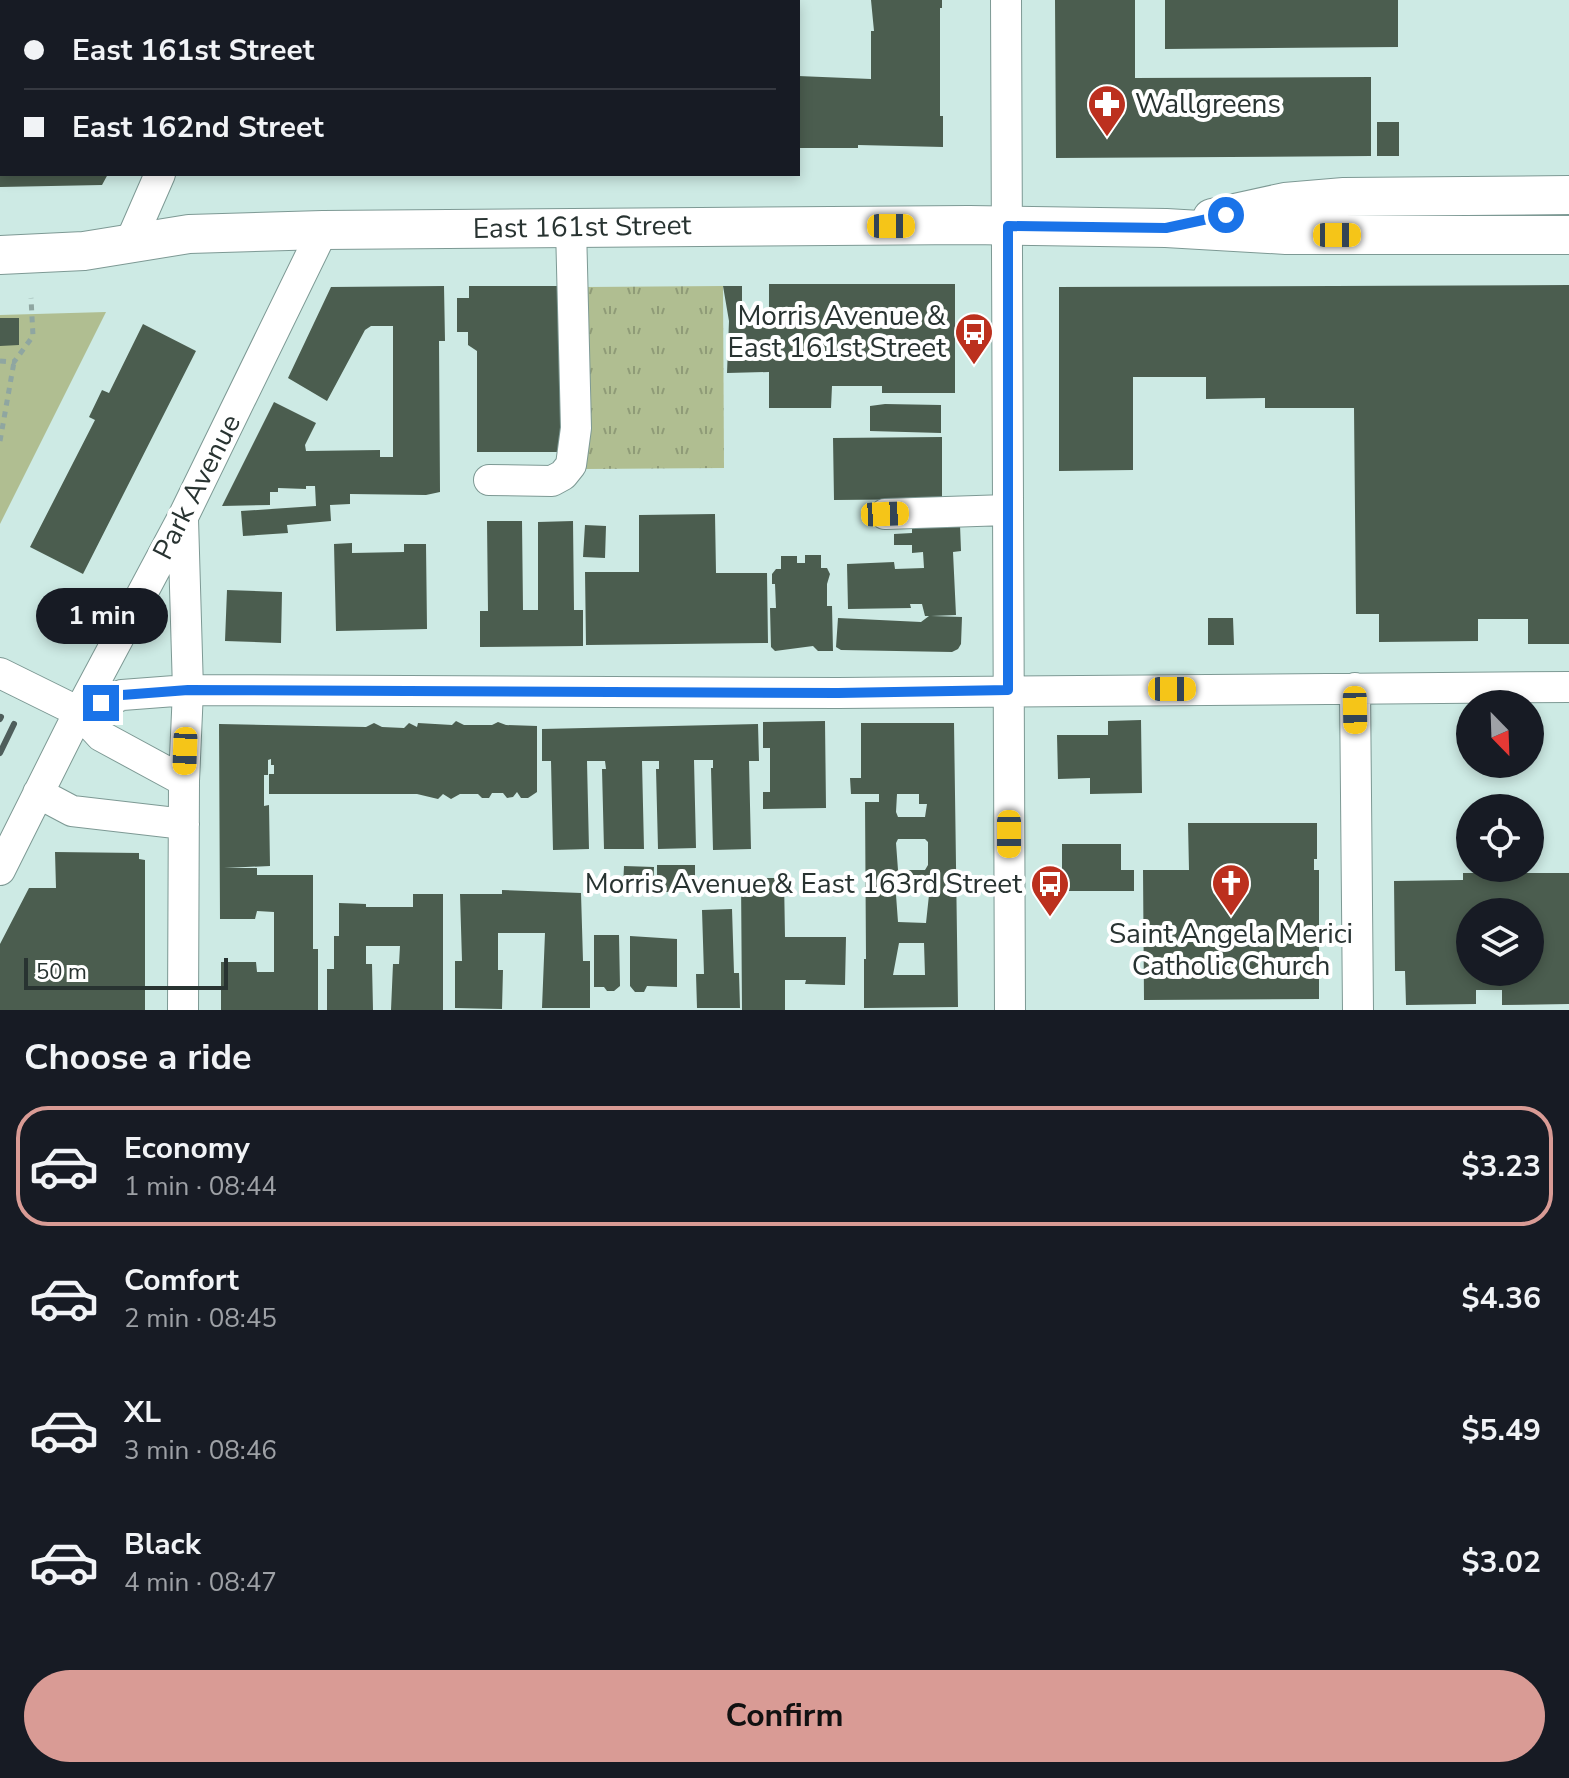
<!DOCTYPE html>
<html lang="en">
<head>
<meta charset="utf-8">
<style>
	:root { --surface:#171b24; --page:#242831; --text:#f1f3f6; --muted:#9ea1a6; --line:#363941; --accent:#d99b95 }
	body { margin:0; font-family:"Nunito Sans",sans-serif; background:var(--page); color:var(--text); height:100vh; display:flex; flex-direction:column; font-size:30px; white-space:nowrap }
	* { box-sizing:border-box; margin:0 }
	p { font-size:26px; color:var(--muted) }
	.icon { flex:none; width:44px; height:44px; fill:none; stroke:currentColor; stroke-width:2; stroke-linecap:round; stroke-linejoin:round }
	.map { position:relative; height:1010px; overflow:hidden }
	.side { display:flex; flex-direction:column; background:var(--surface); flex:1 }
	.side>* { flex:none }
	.banner { position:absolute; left:0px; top:0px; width:800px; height:176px; box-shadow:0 4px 12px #0003; display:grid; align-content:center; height:176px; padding:0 24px; background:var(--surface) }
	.needle { width:52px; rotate:157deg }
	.controls { position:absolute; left:1456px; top:690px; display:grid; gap:16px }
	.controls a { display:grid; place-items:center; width:88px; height:88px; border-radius:50%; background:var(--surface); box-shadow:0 4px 12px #0003; font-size:40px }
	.scale { position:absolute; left:24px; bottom:20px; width:204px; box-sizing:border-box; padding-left:8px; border:4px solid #283331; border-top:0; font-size:22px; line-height:28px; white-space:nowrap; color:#283331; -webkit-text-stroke:6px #fff; paint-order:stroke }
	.end { position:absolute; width:36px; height:36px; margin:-18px; border:10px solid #1a73e8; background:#fff; box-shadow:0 0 0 4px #fff }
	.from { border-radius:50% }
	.bubble { position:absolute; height:56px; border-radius:28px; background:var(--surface); box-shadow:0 4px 12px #0003; font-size:26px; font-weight:700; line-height:56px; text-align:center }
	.car { position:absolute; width:24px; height:48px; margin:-24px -12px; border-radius:10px; box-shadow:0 0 6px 2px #0007; background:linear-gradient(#f5c518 24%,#345 0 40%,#f5c518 0 76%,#345 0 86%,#f5c518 0) }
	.banner b { display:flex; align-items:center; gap:28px; height:76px; font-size:30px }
	.banner b+b { border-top:2px solid var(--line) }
	.banner i { width:20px; height:20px; background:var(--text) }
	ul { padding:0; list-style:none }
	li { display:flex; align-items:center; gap:24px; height:120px; margin:0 16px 12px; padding:0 8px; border:4px solid transparent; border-radius:32px }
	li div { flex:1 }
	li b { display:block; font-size:30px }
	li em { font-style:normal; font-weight:700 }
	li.active { border-color:var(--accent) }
	li>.icon { width:72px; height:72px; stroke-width:1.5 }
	h2 { padding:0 24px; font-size:36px; line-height:96px }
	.primary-button { display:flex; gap:16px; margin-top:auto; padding:16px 24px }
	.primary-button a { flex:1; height:92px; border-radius:48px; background:var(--accent); color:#111; font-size:32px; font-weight:700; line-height:92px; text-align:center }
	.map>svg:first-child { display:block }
	.grass { fill:url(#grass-tufts) }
	.green { fill:#b0be91 }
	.building { fill:#4b5d4f; fill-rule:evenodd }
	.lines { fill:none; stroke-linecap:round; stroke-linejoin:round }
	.minor-casing { stroke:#7d9994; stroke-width:32 }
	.major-casing { stroke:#7d9994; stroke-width:40 }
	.path { stroke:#8fa6a1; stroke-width:5; stroke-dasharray:6 6; stroke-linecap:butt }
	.minor { stroke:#fff; stroke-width:30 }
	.major { stroke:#fff; stroke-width:38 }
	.rail { stroke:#4f5e5b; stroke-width:6 }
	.route { stroke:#1a73e8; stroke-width:10 }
	.labels { text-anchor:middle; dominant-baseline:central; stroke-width:8; stroke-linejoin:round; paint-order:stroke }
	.poi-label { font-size:28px; fill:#283331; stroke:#fff; text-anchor:end }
	.street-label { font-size:28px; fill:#283331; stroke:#fff }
</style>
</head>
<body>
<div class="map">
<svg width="1569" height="1010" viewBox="0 0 1569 1010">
	<defs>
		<pattern id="grass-tufts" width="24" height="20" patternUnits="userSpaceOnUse" patternTransform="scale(2)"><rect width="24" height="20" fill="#b0be91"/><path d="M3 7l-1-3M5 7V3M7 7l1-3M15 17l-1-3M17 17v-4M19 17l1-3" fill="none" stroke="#8f9b77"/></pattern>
	</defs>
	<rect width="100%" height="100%" fill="#cdeae4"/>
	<path class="grass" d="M 723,286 L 724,468 L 586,469 L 586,287 Z"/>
	<path class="green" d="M 106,312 L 0,524 L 0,315 Z"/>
	<path class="building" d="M 871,0 L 942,0 L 942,8 L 940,8 L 940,116 L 943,116 L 943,147 L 858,145 L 858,148 L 798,148 L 798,76 L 871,79 L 871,31 L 874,31 Z
		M 1055,0 L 1135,0 L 1135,78 L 1371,77 L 1371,156 L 1056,158 Z
		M 1165,0 L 1398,0 L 1398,47 L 1165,49 Z
		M 1377,122 L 1399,122 L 1399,156 L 1377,156 Z
		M 0,174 L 108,174 L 102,185 L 0,187 Z
		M 769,284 L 955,284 L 955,393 L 882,393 L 882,386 L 832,386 L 831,408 L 769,408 L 769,372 L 727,373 L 729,321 L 723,286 L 742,286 L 742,321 L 769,321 Z
		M 1569,285 L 1569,644 L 1528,644 L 1528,619 L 1478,619 L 1478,641 L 1379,642 L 1379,614 L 1356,614 L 1354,408 L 1265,408 L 1265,398 L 1206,399 L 1206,377 L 1133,377 L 1133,470 L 1059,471 L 1059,287 Z
		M 444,286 L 445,341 L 439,341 L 440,492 L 426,495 L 350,494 L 350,504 L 330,505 L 331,521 L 287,525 L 288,533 L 243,536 L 241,511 L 316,506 L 315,486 L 306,486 L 306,489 L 278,488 L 278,492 L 270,492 L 270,505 L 222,506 L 274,402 L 316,423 L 305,445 L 306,451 L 380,450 L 380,457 L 393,457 L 393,326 L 371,326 L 365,330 L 327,401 L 288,378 L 331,287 Z
		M 469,286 L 559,286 L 562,452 L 477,452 L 477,351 L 468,345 L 468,332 L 457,332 L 457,298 L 469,298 Z
		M 0,318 L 19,318 L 19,345 L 0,346 Z
		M 143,324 L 196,351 L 83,574 L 30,547 L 95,420 L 89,417 L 102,390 L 109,393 Z
		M 885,404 L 941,405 L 941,433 L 870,431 L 870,406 Z
		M 942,437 L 942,499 L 834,500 L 833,438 Z
		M 715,514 L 716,573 L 767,573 L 768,643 L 586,645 L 585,572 L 639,572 L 639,515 Z
		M 487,521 L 522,521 L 523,610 L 538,610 L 538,522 L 573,521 L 574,610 L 583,610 L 583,646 L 480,647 L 480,611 L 488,611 Z
		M 585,525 L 606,526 L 605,558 L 583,557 Z
		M 960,525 L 961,551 L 953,552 L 956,615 L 931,616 L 962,617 L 961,644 L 958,649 L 952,652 L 841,650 L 836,647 L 838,618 L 921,622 L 929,616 L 925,616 L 922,604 L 910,604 L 911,608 L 848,609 L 847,564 L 894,562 L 895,569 L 924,568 L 923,552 L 912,553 L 912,545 L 894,545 L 894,534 L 912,533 L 912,527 Z
		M 352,543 L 352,553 L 404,552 L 404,544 L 426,544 L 427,629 L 336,631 L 334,544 Z
		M 805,555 L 821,555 L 821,568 L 827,568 L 830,574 L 827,584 L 827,606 L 832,606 L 833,651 L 818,651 L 813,646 L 775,651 L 771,647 L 770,608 L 776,608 L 775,584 L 772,584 L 772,574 L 776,569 L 781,569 L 781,556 L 797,556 L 797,563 L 805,563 Z
		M 227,590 L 282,592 L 281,643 L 225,641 Z
		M 1208,618 L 1233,618 L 1234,645 L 1208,645 Z
		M 1141,720 L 1142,793 L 1090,794 L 1090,778 L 1058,779 L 1057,735 L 1108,735 L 1108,721 Z
		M 456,721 L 464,725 L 492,725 L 498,722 L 506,725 L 537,726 L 537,792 L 528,798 L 521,798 L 517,792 L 513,797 L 507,798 L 503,793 L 492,793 L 489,798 L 482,798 L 478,794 L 460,794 L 451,799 L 443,794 L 438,799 L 417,794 L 269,794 L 269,774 L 274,774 L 274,765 L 271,765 L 271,759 L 268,760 L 268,775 L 264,775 L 264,806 L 269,805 L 270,866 L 224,868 L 257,868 L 257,875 L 313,875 L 313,949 L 318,949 L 318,1010 L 221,1010 L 221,962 L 256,962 L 257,972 L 274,972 L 274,912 L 257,911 L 255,919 L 220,919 L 219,724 L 366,727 L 374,723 L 382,727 L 404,728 L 409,723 L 417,727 L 418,723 L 452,725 Z
		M 825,721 L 826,808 L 763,809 L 763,792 L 770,792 L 770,748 L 763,748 L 763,722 Z
		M 861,723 L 954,723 L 958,1007 L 864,1008 L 864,959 L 866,959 L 865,802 L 879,802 L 879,794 L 851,794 L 850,778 L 861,778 ZM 897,794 L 919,794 L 919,804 L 927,804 L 925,817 L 898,817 L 896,812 ZM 898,839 L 925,839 L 928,842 L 928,865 L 925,870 L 898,870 L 896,843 ZM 898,891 L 925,891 L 929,895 L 926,923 L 898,922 L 896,895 ZM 899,943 L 924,943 L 925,975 L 893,975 Z
		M 758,724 L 759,761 L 749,761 L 751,849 L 713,850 L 711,768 L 713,768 L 713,760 L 694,760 L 696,848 L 658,849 L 656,769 L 659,769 L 659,761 L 642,761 L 644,849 L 604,849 L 602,769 L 606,769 L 605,761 L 587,761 L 589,849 L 553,850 L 551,761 L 542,761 L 542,729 Z
		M 1188,823 L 1317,823 L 1317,859 L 1314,859 L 1314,870 L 1319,870 L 1319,999 L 1144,1000 L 1143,870 L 1189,870 Z
		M 1062,844 L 1121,844 L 1121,870 L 1134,870 L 1134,891 L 1062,891 Z
		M 55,852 L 139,853 L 139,859 L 145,860 L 145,1010 L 0,1010 L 0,944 L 29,888 L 56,888 Z
		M 657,865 L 695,865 L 695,892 L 657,892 Z
		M 624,866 L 654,867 L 653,889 L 623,888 Z
		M 1463,873 L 1569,873 L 1569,1004 L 1502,1005 L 1502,990 L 1476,990 L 1476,1004 L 1406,1005 L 1405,971 L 1395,971 L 1394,881 L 1463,880 ZM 1470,912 L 1530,912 L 1530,972 L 1470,972 Z
		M 741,878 L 784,878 L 785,937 L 846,937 L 845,985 L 805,984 L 806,980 L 785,980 L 785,1010 L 742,1010 Z
		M 502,890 L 581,893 L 583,961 L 590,961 L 590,1008 L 542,1008 L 545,933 L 498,933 L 498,970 L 503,970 L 502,1009 L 455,1008 L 455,961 L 462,961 L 460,894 L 502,894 Z
		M 413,894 L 443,894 L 443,1010 L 391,1010 L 393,964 L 399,964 L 400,946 L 366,946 L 366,964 L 372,964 L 373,1010 L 327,1010 L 327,969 L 334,969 L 334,936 L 339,936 L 339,903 L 366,904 L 366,907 L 413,907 Z
		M 732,909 L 734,973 L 739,973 L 740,1008 L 697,1008 L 696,974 L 704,974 L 702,910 Z
		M 594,935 L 619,935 L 620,986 L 614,991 L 607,991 L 604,987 L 594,987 Z
		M 630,936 L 677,939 L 677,987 L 647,986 L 644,992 L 635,992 L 630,986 Z"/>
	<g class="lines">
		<g class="minor-casing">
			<path id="minor" d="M 1006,0 L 1010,1010
				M 240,2 L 241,0
				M 129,245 L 160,174
				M 489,480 L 552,481 L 563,475 L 571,465 L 576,428 L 571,227
				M 885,514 L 1007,510
				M 0,673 L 79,712 L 101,736 L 184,781
				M 1355,688 L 1358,1010
				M 79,712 L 122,695 L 188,690 L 838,693 L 1569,687
				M 38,793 L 72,811 L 184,824
				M 0,870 L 79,712 L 183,517 L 323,230
				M 183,1010 L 184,781 L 188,690 L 183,519"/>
		</g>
		<g class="major-casing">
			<path id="major" d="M 1212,218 L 1285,202 L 1344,197 L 1569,195
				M 0,255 L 84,251 L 189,234 L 323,230 L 969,225 L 1166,228 L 1286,235 L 1569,235"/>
		</g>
		<path class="path" d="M 0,361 L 14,362 L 33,336 L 31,298
			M 0,441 L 14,362"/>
		<use href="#minor" class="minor"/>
		<use href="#major" class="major"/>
		<path class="rail" d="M 0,719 L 1,717
			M 0,753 L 14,724"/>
	</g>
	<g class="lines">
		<path class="route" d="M 101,703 L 122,695 L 188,690 L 838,693 L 1008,690 L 1008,226 L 1166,228 L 1226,215"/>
	</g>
	<defs>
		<g id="pharmacy-pin" transform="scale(2)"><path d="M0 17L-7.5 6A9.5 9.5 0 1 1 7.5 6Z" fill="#bc301e" stroke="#fff"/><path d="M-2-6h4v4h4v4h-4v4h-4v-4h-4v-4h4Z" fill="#fff"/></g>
		<g id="bus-pin" transform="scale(2)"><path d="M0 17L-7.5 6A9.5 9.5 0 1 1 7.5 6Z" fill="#bc301e" stroke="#fff"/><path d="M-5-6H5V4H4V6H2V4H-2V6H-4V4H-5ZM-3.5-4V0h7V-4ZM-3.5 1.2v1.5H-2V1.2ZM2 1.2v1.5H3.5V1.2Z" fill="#fff"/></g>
		<g id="church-pin" transform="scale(2)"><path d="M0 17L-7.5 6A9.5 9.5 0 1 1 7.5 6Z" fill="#bc301e" stroke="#fff"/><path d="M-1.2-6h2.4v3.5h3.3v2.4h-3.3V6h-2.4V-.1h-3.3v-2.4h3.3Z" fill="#fff"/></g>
	</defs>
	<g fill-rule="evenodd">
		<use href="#pharmacy-pin" x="1107" y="104"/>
		<use href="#bus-pin" x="974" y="332"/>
		<use href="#church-pin" x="1231" y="883"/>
		<use href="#bus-pin" x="1050" y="884"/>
	</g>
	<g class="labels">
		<g class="poi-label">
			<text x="1135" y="104" text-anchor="start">Wallgreens</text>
			<text x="946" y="316">Morris Avenue &amp;<tspan x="946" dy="32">East 161st Street</tspan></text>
			<text x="1022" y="884">Morris Avenue &amp; East 163rd Street</text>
			<text x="1231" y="934" text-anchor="middle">Saint Angela Merici<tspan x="1231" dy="32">Catholic Church</tspan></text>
		</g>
		<g class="street-label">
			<text transform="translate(582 227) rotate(-1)">East 161st Street</text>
			<text transform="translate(197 487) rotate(-63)">Park Avenue</text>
		</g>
	</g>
</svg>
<div class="controls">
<a><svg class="needle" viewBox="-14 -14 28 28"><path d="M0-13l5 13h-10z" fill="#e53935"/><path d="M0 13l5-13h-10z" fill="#9ea1a6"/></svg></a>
<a><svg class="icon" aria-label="locate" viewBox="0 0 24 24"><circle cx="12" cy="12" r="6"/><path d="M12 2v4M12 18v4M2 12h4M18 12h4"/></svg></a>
<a><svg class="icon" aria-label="layers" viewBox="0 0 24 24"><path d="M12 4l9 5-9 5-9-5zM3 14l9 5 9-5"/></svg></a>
</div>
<div class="scale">50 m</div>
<i class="end from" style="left:1226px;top:215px"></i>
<i class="end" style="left:101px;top:703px"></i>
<div class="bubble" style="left:36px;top:588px;width:132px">1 min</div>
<i class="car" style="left:891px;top:226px;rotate:90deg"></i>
<i class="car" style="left:1337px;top:235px;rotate:90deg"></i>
<i class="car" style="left:885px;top:514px;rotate:88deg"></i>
<i class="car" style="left:1172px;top:689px;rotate:90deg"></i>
<i class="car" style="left:1355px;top:710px;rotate:179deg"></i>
<i class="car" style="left:185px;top:751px;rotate:182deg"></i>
<i class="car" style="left:1009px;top:834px;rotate:180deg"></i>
<div class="banner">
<b><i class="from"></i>East 161st Street</b>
<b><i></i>East 162nd Street</b>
</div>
</div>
<section class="side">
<h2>Choose a ride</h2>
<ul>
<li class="active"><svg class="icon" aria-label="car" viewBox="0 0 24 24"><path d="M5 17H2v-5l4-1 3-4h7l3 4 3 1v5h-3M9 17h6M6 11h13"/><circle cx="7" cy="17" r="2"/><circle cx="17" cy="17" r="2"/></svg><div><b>Economy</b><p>1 min · 08:44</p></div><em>$3.23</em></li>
<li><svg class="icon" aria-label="car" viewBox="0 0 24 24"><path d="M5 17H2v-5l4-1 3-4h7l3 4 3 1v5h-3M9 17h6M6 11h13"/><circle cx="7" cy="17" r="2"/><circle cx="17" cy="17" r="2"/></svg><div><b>Comfort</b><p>2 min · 08:45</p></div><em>$4.36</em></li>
<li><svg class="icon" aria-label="car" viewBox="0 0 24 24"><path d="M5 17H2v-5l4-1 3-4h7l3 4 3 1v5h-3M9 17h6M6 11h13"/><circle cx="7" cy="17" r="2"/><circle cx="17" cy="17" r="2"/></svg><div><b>XL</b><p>3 min · 08:46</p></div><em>$5.49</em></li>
<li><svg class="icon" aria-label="car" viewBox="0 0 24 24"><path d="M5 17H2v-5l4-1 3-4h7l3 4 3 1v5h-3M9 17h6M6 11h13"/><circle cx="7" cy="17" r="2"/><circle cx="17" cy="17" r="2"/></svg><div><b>Black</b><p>4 min · 08:47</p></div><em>$3.02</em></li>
</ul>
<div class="primary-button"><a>Confirm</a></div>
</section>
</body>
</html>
